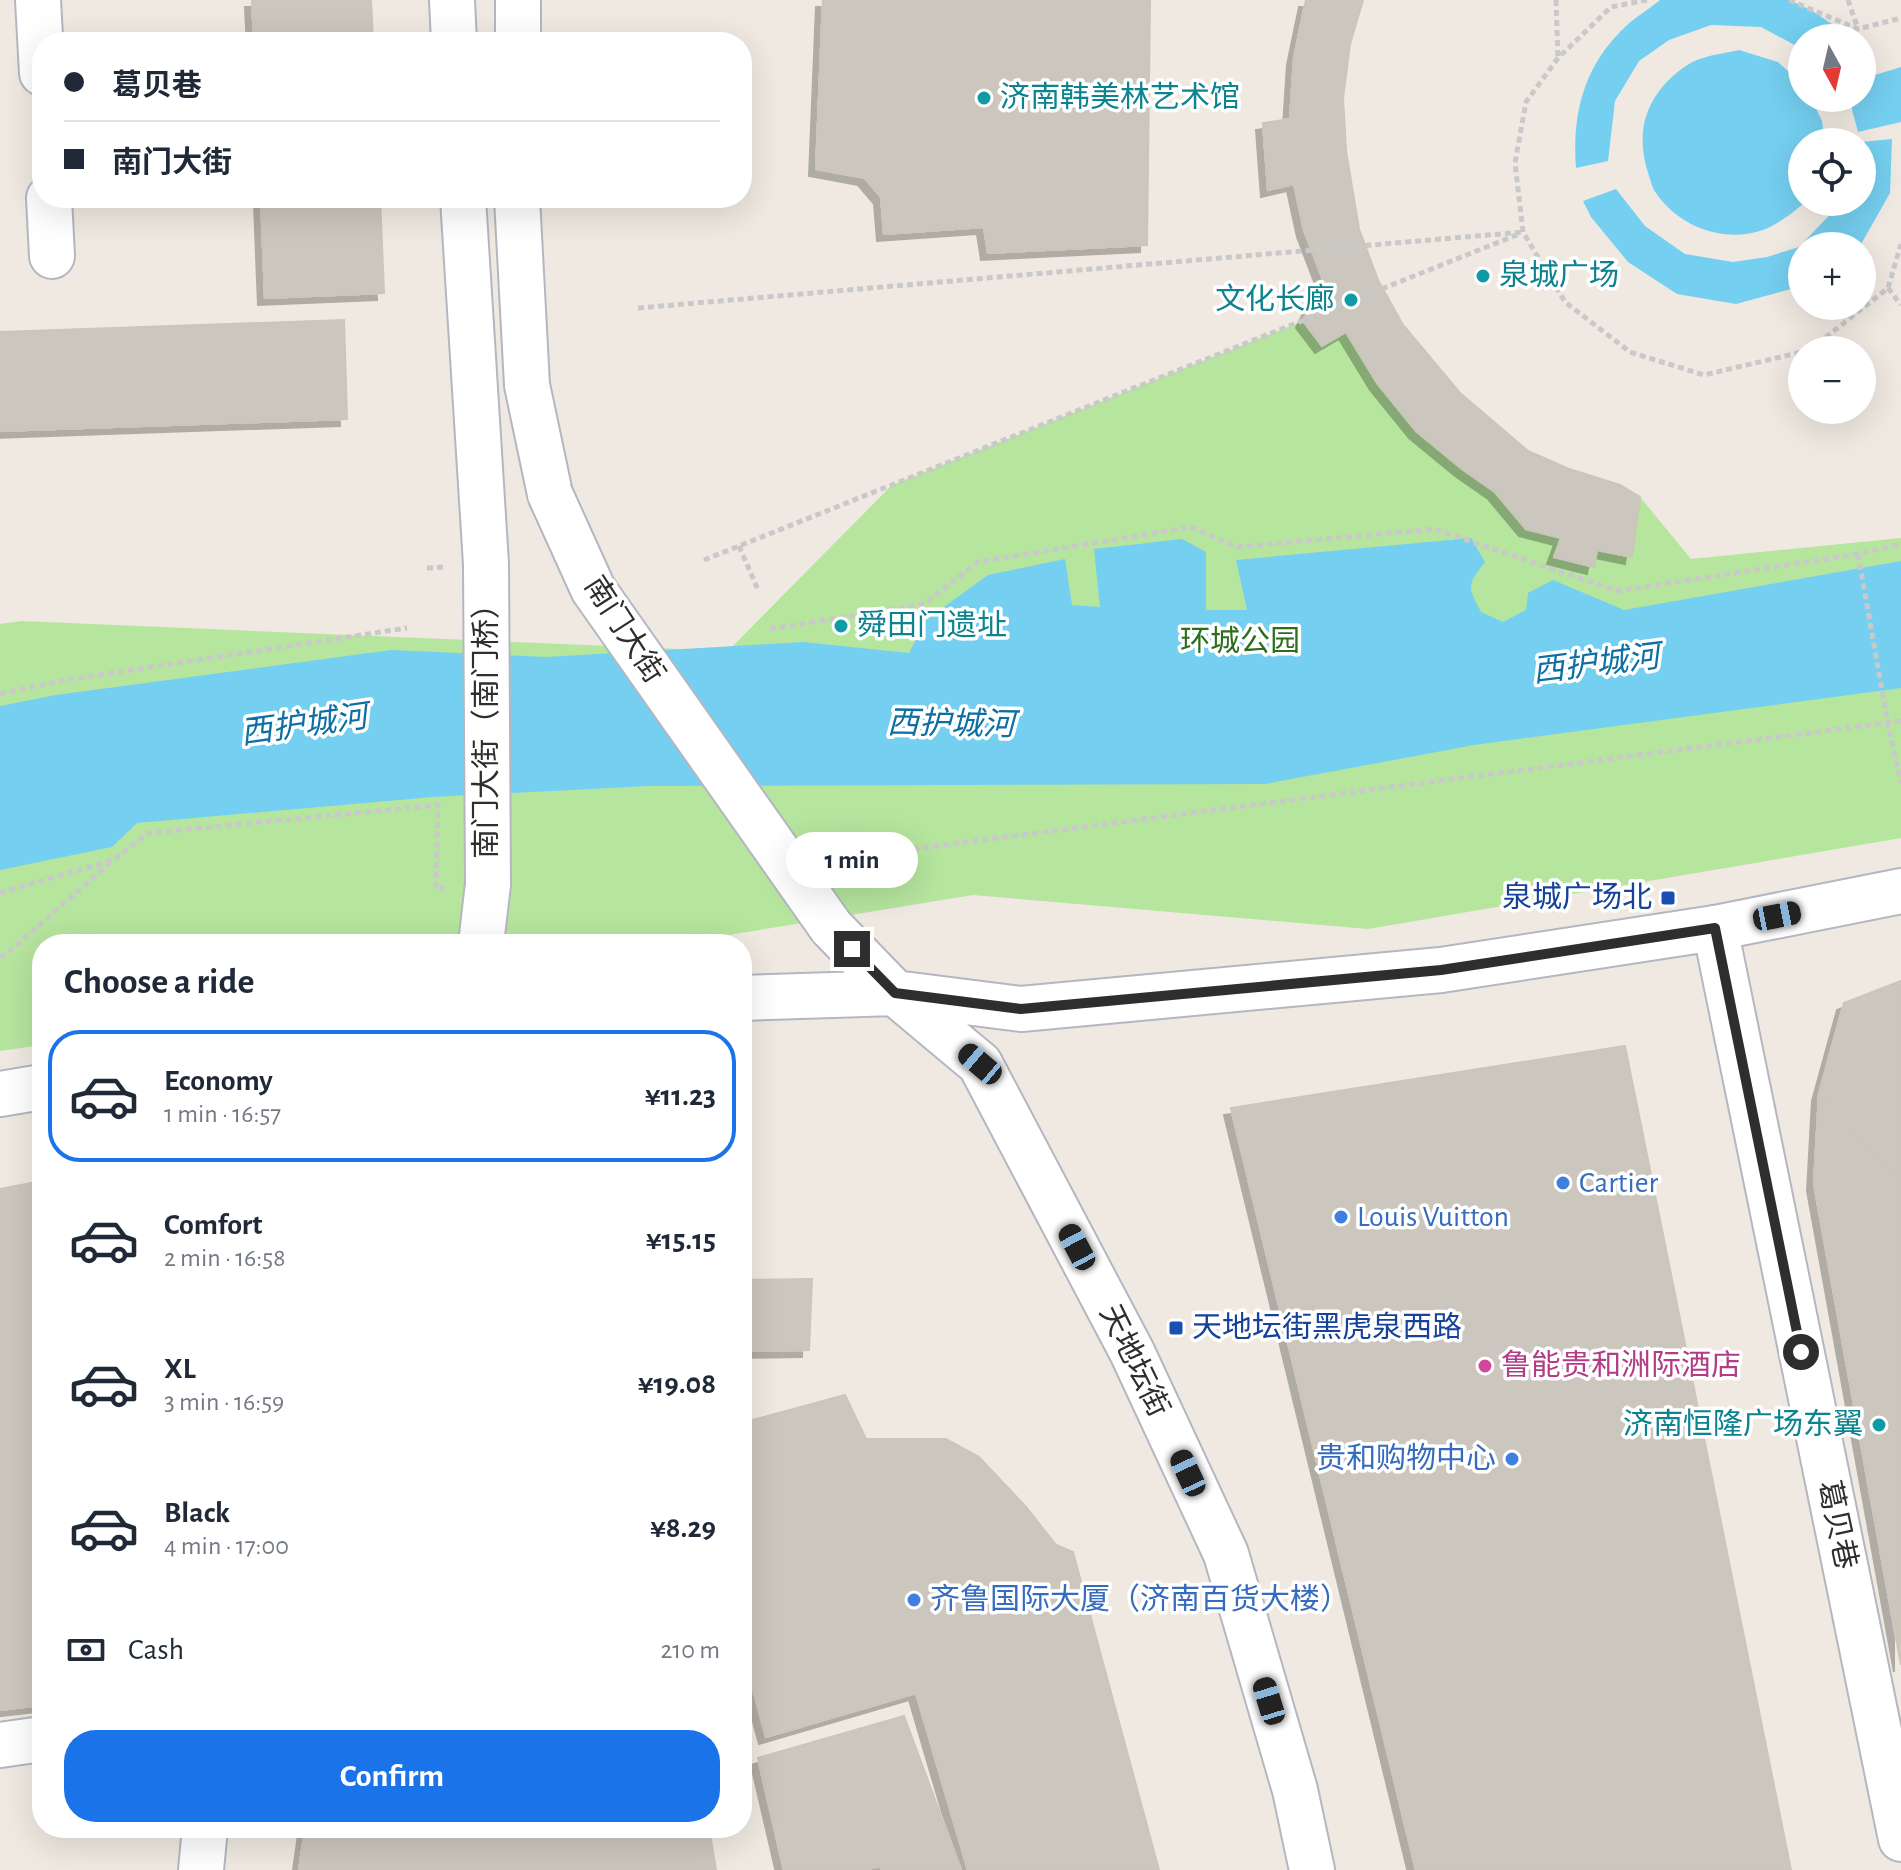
<!DOCTYPE html>
<html lang="en">
<head>
<meta charset="utf-8">
<style>
	:root { --surface:#fff; --page:#f2f2f3; --text:#1f2937; --muted:#747a83; --line:#e0e1e3; --accent:#1a73e8 }
	body { margin:0; font-family:"Alegreya Sans","Noto Sans SC",sans-serif; background:var(--page); color:var(--text); height:100vh; display:flex; flex-direction:column; font-size:30px; white-space:nowrap }
	* { box-sizing:border-box; margin:0 }
	p { font-size:26px; color:var(--muted) }
	.icon { flex:none; width:44px; height:44px; fill:none; stroke:currentColor; stroke-width:2; stroke-linecap:round; stroke-linejoin:round }
	.map { position:relative; flex:1; overflow:hidden }
	.sheet { position:absolute; left:32px; top:934px; width:720px; height:904px; display:flex; flex-direction:column; background:var(--surface); border-radius:32px; box-shadow:0 8px 32px #0002 }
	.sheet>* { flex:none }
	.hud { position:absolute; left:32px; top:32px; width:720px; height:176px; border-radius:32px; box-shadow:0 8px 32px #0002; display:grid; align-content:center; height:176px; padding:0 32px; background:var(--surface) }
	.needle { width:52px; rotate:172deg }
	.buttons { position:absolute; left:1788px; top:24px; display:grid; gap:16px }
	.buttons a { display:grid; place-items:center; width:88px; height:88px; border-radius:50%; background:var(--surface); box-shadow:0 8px 32px #0002; font-size:40px }
	.end { position:absolute; width:36px; height:36px; margin:-18px; border:10px solid #2e2e2e; background:#fff; box-shadow:0 0 0 4px #fff }
	.from { border-radius:50% }
	.bubble { position:absolute; height:56px; border-radius:28px; background:var(--surface); box-shadow:0 8px 32px #0002; font-size:26px; font-weight:700; line-height:56px; text-align:center }
	.car { position:absolute; width:24px; height:48px; margin:-24px -12px; border-radius:10px; box-shadow:0 0 6px 2px #0007; background:linear-gradient(#222 24%,#8ab4d8 0 40%,#222 0 76%,#8ab4d8 0 86%,#222 0) }
	.hud b { display:flex; align-items:center; gap:28px; height:76px; font-size:30px }
	.hud b+b { border-top:2px solid var(--line) }
	.hud i { width:20px; height:20px; background:var(--text) }
	ul { padding:0; list-style:none }
	li { display:flex; align-items:center; gap:24px; height:132px; margin:0 16px 12px; padding:0 16px; border:4px solid transparent; border-radius:32px }
	li div { flex:1 }
	li b { display:block; font-size:30px }
	li em { font-style:normal; font-weight:700 }
	li.current { border-color:var(--accent) }
	li>.icon { width:72px; height:72px; stroke-width:1.5 }
	h2 { padding:0 32px; font-size:36px; line-height:96px }
	.pay { display:flex; align-items:center; gap:20px; height:88px; padding:0 32px; font-size:30px }
	.pay p { margin-inline-start:auto }
	.button { display:flex; gap:16px; margin-top:auto; padding:16px 32px }
	.button a { flex:1; height:92px; border-radius:32px; background:var(--accent); color:#fff; font-size:32px; font-weight:700; line-height:92px; text-align:center }
	.map>svg:first-child { display:block }
	.green { fill:#b6e59e }
	.water { fill:#75cff0 }
	.building { fill:#cbc7bf; stroke:#cbc5ba; stroke-width:2; filter:url(#shadow) }
	.lines { fill:none; stroke-linecap:round; stroke-linejoin:round }
	.street-casing { stroke:#b4b7c1; stroke-width:48 }
	.secondary-casing { stroke:#b4b7c1; stroke-width:48 }
	.path { stroke:#c9c9c9; stroke-width:5; stroke-dasharray:6 4; stroke-linecap:butt }
	.street { stroke:#fff; stroke-width:44 }
	.secondary { stroke:#fff; stroke-width:44 }
	.secondary-bridge-casing { stroke:#b4b7c1; stroke-width:48; stroke-linecap:butt }
	.secondary-bridge { stroke:#fff; stroke-width:44 }
	.route { stroke:#2e2e2e; stroke-width:10 }
	.culture-dot { fill:#0f9aa8; stroke:#fff; stroke-width:3 }
	.transit-dot { fill:#1a4fb4; stroke:#fff; stroke-width:3 }
	.shop-dot { fill:#3f7fe0; stroke:#fff; stroke-width:3 }
	.hotel-dot { fill:#d1479c; stroke:#fff; stroke-width:3 }
	.labels { text-anchor:middle; dominant-baseline:central; stroke-width:7; stroke-linejoin:round; paint-order:stroke }
	.culture-label { font-size:30px; fill:#0d838f; stroke:#fff; text-anchor:start }
	.street-label { font-size:30px; fill:#2e2e2e; stroke:#fff }
	.park-label { font-size:30px; fill:#2c6e1b; stroke:#fff }
	.transit-label { font-size:30px; fill:#164399; stroke:#fff; text-anchor:end }
	.shop-label { font-size:30px; fill:#366cbe; stroke:#fff; text-anchor:start }
	.hotel-label { font-size:30px; fill:#b23c85; stroke:#fff; text-anchor:start }
	.water-label { font-size:32px; font-style:italic; fill:#0d6fa3; stroke:#fff }
</style>
</head>
<body>
<div class="map">
<svg width="1901" height="1870" viewBox="0 0 1901 1870">
	<defs>
		<filter id="shadow"><feDropShadow dx="-7" dy="7" stdDeviation="0" flood-color="#0004"/></filter>
	</defs>
	<rect width="100%" height="100%" fill="#efe9e1"/>
	<path class="green" d="M 1303,321 L 1322,345 L 1346,332 L 1377,383 L 1416,431 L 1495,492 L 1640,497 L 1691,559 L 1901,538 L 1901,838 L 1368,929 L 973,895 L 673,944 L 42,944 L 42,1045 L 0,1051 L 0,624 L 21,621 L 728,651 L 892,485 Z"/>
	<path class="water" d="M 1660,0 L 1789,0 L 1811,10 L 1850,36 L 1848,38 L 1802,38 L 1802,49 L 1761,27 L 1711,25 L 1669,40 L 1639,61 L 1615,101 L 1608,161 L 1576,168 C 1572,116 1583,69 1621,31 C 1632,19 1648,10 1660,0 Z
		M 1739,50 L 1778,62 L 1802,84 L 1802,98 L 1811,98 L 1822,121 L 1825,142 L 1802,142 L 1803,204 C 1791,214 1778,224 1763,230 C 1724,244 1678,226 1656,193 C 1652,188 1651,181 1649,176 C 1638,143 1640,112 1664,85 C 1674,74 1688,62 1703,58 C 1714,54 1727,53 1739,50 Z
		M 1901,67 L 1901,122 L 1858,132 L 1849,98 L 1862,98 L 1862,79 Z
		M 1892,139 L 1890,193 L 1860,246 L 1802,246 L 1802,286 L 1736,304 L 1677,294 L 1628,262 L 1591,217 L 1583,201 L 1616,189 L 1645,226 L 1685,254 L 1733,262 L 1767,257 L 1799,247 L 1842,202 L 1862,202 L 1861,142 Z
		M 1471,538 L 1485,562 C 1467,586 1467,585 1481,612 L 1503,622 L 1526,610 L 1528,593 L 1553,580 L 1624,610 L 1901,561 L 1901,688 L 1474,745 L 1265,784 L 648,786 L 433,797 L 137,823 L 112,847 L 0,870 L 0,706 L 56,695 L 391,650 L 547,657 L 803,642 L 909,653 L 926,620 L 988,575 L 1065,559 L 1072,605 L 1100,607 L 1094,549 L 1182,539 L 1206,552 L 1206,610 L 1247,610 L 1236,560 Z"/>
	<path class="building" d="M 252,0 L 371,0 L 373,42 L 254,42 Z
		M 823,0 L 1150,0 L 1147,245 L 988,253 L 984,227 L 884,234 L 881,197 L 865,178 L 816,169 Z
		M 1306,0 L 1363,0 L 1350,44 L 1343,98 L 1346,151 L 1359,229 L 1378,280 L 1403,325 L 1460,393 L 1528,451 L 1569,469 L 1620,485 L 1640,497 L 1632,557 L 1597,550 L 1594,567 L 1554,557 L 1561,538 L 1526,529 L 1495,492 L 1462,469 L 1416,431 L 1377,383 L 1346,332 L 1322,346 L 1303,321 L 1323,280 L 1304,230 L 1294,184 L 1268,190 L 1263,123 L 1290,119 L 1294,58 Z
		M 261,198 L 380,198 L 384,293 L 265,298 Z
		M 344,320 L 347,419 L 0,431 L 0,332 Z
		M 1901,981 L 1901,1182 L 1819,1094 L 1844,1003 Z
		M 1901,981 L 1901,1665 L 1814,1184 L 1819,1094 L 1844,1003 Z
		M 1625,1046 L 1791,1870 L 1416,1870 L 1231,1108 Z
		M 42,1181 L 42,1705 L 0,1710 L 0,1189 Z
		M 812,1279 L 809,1350 L 742,1351 L 742,1280 Z
		M 845,1395 L 866,1439 L 946,1439 L 979,1457 L 1026,1507 L 1056,1545 L 1073,1552 L 1159,1870 L 968,1870 L 916,1693 L 766,1737 L 742,1648 L 742,1423 Z
		M 904,1716 L 961,1870 L 882,1870 L 880,1866 L 864,1870 L 784,1870 L 758,1758 Z
		M 305,1828 L 709,1828 L 716,1870 L 299,1870 Z"/>
	<g class="lines">
		<g class="street-casing">
			<path id="street" d="M 38,0 L 42,73
				M 49,198 L 52,256
				M 1715,928 L 1901,1839
				M 0,1745 L 42,1739"/>
		</g>
		<g class="secondary-casing">
			<path id="secondary" d="M 452,0 L 454,42
				M 518,42 L 518,0
				M 463,198 L 486,564
				M 517,198 L 527,385 L 550,494
				M 831,927 L 895,993 L 980,1064 L 1132,1352 L 1226,1554 L 1295,1790 L 1312,1870
				M 481,944 L 488,884
				M 742,998 L 895,993 L 1021,1009 L 1441,970 L 1715,928 L 1901,891
				M 0,1094 L 42,1087
				M 201,1870 L 205,1828"/>
		</g>
		<path class="path" d="M 1556,0 L 1558,57
			M 1647,0 L 1611,7 L 1558,58 L 1526,102 L 1515,163 L 1523,232 L 1565,302 L 1630,352 L 1704,375 L 1802,352
			M 1789,0 L 1858,29 L 1901,18
			M 1848,0 L 1858,29
			M 1888,288 L 1901,305
			M 638,308 L 1523,232
			M 1810,350 L 1888,288 L 1901,244
			M 739,546 L 759,592
			M 1858,554 L 1888,724 L 1901,784
			M 704,560 L 1519,234
			M 427,568 L 444,567
			M 770,629 L 924,604 L 978,562 L 1191,527 L 1238,547 L 1434,529 L 1618,591 L 1858,554 L 1901,544
			M 0,694 L 65,680 L 407,628
			M 913,849 L 1901,721
			M 0,893 L 113,860 L 148,833 L 438,805 L 436,889 L 446,888
			M 0,957 L 6,954 L 110,863"/>
		<use href="#street" class="street"/>
		<use href="#secondary" class="secondary"/>
		<g class="secondary-bridge-casing">
			<path id="secondary-bridge" d="M 550,494 L 593,589 L 831,927
				M 486,564 L 488,884"/>
		</g>
		<use href="#secondary-bridge" class="secondary-bridge"/>
	</g>
	<g class="lines">
		<path class="route" d="M 852,949 L 895,993 L 1021,1009 L 1441,970 L 1715,928 L 1801,1352"/>
	</g>
	<g class="culture-dot">
		<circle cx="984" cy="98" r="8"/>
		<circle cx="1483" cy="276" r="8"/>
		<circle cx="1351" cy="300" r="8"/>
		<circle cx="841" cy="626" r="8"/>
		<circle cx="1879" cy="1425" r="8"/>
	</g>
	<g class="transit-dot">
		<rect x="1660" y="890" width="16" height="16" rx="4"/>
		<rect x="1168" y="1320" width="16" height="16" rx="4"/>
	</g>
	<g class="shop-dot">
		<circle cx="1563" cy="1183" r="8"/>
		<circle cx="1341" cy="1217" r="8"/>
		<circle cx="1512" cy="1459" r="8"/>
		<circle cx="914" cy="1600" r="8"/>
	</g>
	<circle class="hotel-dot" cx="1485" cy="1366" r="8"/>
	<g class="labels">
		<g class="culture-label">
			<text x="1000" y="98">济南韩美林艺术馆</text>
			<text x="1499" y="276">泉城广场</text>
			<text x="1335" y="300" text-anchor="end">文化长廊</text>
			<text x="857" y="626">舜田门遗址</text>
			<text x="1863" y="1425" text-anchor="end">济南恒隆广场东翼</text>
		</g>
		<g class="street-label">
			<text transform="translate(624 630) rotate(57)">南门大街</text>
			<text transform="translate(487 724) rotate(-90)">南门大街（南门桥）</text>
			<text transform="translate(1134 1361) rotate(64)">天地坛街</text>
			<text transform="translate(1837 1525) rotate(78)">葛贝巷</text>
		</g>
		<g class="park-label">
			<text x="1240" y="642">环城公园</text>
		</g>
		<g class="transit-label">
			<text x="1652" y="898">泉城广场北</text>
			<text x="1192" y="1328" text-anchor="start">天地坛街黑虎泉西路</text>
		</g>
		<g class="shop-label">
			<text x="1579" y="1183">Cartier</text>
			<text x="1357" y="1217">Louis Vuitton</text>
			<text x="1496" y="1459" text-anchor="end">贵和购物中心</text>
			<text x="930" y="1600">齐鲁国际大厦（济南百货大楼）</text>
		</g>
		<g class="hotel-label">
			<text x="1501" y="1366">鲁能贵和洲际酒店</text>
		</g>
		<g class="water-label">
			<text transform="translate(1596 664) rotate(-7)">西护城河</text>
			<text transform="translate(951 724) rotate(1)">西护城河</text>
			<text transform="translate(304 725) rotate(-8)">西护城河</text>
		</g>
	</g>
</svg>
<div class="buttons">
<a><svg class="needle" viewBox="-14 -14 28 28"><path d="M0-13l5 13h-10z" fill="#e53935"/><path d="M0 13l5-13h-10z" fill="#747a83"/></svg></a>
<a><svg class="icon" aria-label="locate" viewBox="0 0 24 24"><circle cx="12" cy="12" r="6"/><path d="M12 2v4M12 18v4M2 12h4M18 12h4"/></svg></a>
<a>+</a>
<a>−</a>
</div>
<i class="end from" style="left:1801px;top:1352px"></i>
<i class="end" style="left:852px;top:949px"></i>
<div class="bubble" style="left:786px;top:832px;width:132px">1 min</div>
<i class="car" style="left:1777px;top:916px;rotate:79deg"></i>
<i class="car" style="left:980px;top:1064px;rotate:310deg"></i>
<i class="car" style="left:1077px;top:1247px;rotate:332deg"></i>
<i class="car" style="left:1188px;top:1473px;rotate:335deg"></i>
<i class="car" style="left:1269px;top:1701px;rotate:343deg"></i>
<div class="hud">
<b><i class="from"></i>葛贝巷</b>
<b><i></i>南门大街</b>
</div>
<section class="sheet">
<h2>Choose a ride</h2>
<ul>
<li class="current"><svg class="icon" aria-label="car" viewBox="0 0 24 24"><path d="M5 17H2v-5l4-1 3-4h7l3 4 3 1v5h-3M9 17h6M6 11h13"/><circle cx="7" cy="17" r="2"/><circle cx="17" cy="17" r="2"/></svg><div><b>Economy</b><p>1 min · 16:57</p></div><em>¥11.23</em></li>
<li><svg class="icon" aria-label="car" viewBox="0 0 24 24"><path d="M5 17H2v-5l4-1 3-4h7l3 4 3 1v5h-3M9 17h6M6 11h13"/><circle cx="7" cy="17" r="2"/><circle cx="17" cy="17" r="2"/></svg><div><b>Comfort</b><p>2 min · 16:58</p></div><em>¥15.15</em></li>
<li><svg class="icon" aria-label="car" viewBox="0 0 24 24"><path d="M5 17H2v-5l4-1 3-4h7l3 4 3 1v5h-3M9 17h6M6 11h13"/><circle cx="7" cy="17" r="2"/><circle cx="17" cy="17" r="2"/></svg><div><b>XL</b><p>3 min · 16:59</p></div><em>¥19.08</em></li>
<li><svg class="icon" aria-label="car" viewBox="0 0 24 24"><path d="M5 17H2v-5l4-1 3-4h7l3 4 3 1v5h-3M9 17h6M6 11h13"/><circle cx="7" cy="17" r="2"/><circle cx="17" cy="17" r="2"/></svg><div><b>Black</b><p>4 min · 17:00</p></div><em>¥8.29</em></li>
</ul>
<div class="pay"><svg class="icon" aria-label="cash" viewBox="0 0 24 24"><path d="M3 7h18v10H3z"/><circle cx="12" cy="12" r="2"/></svg>Cash<p>210 m</p></div>
<div class="button"><a>Confirm</a></div>
</section>
</div>
</body>
</html>
